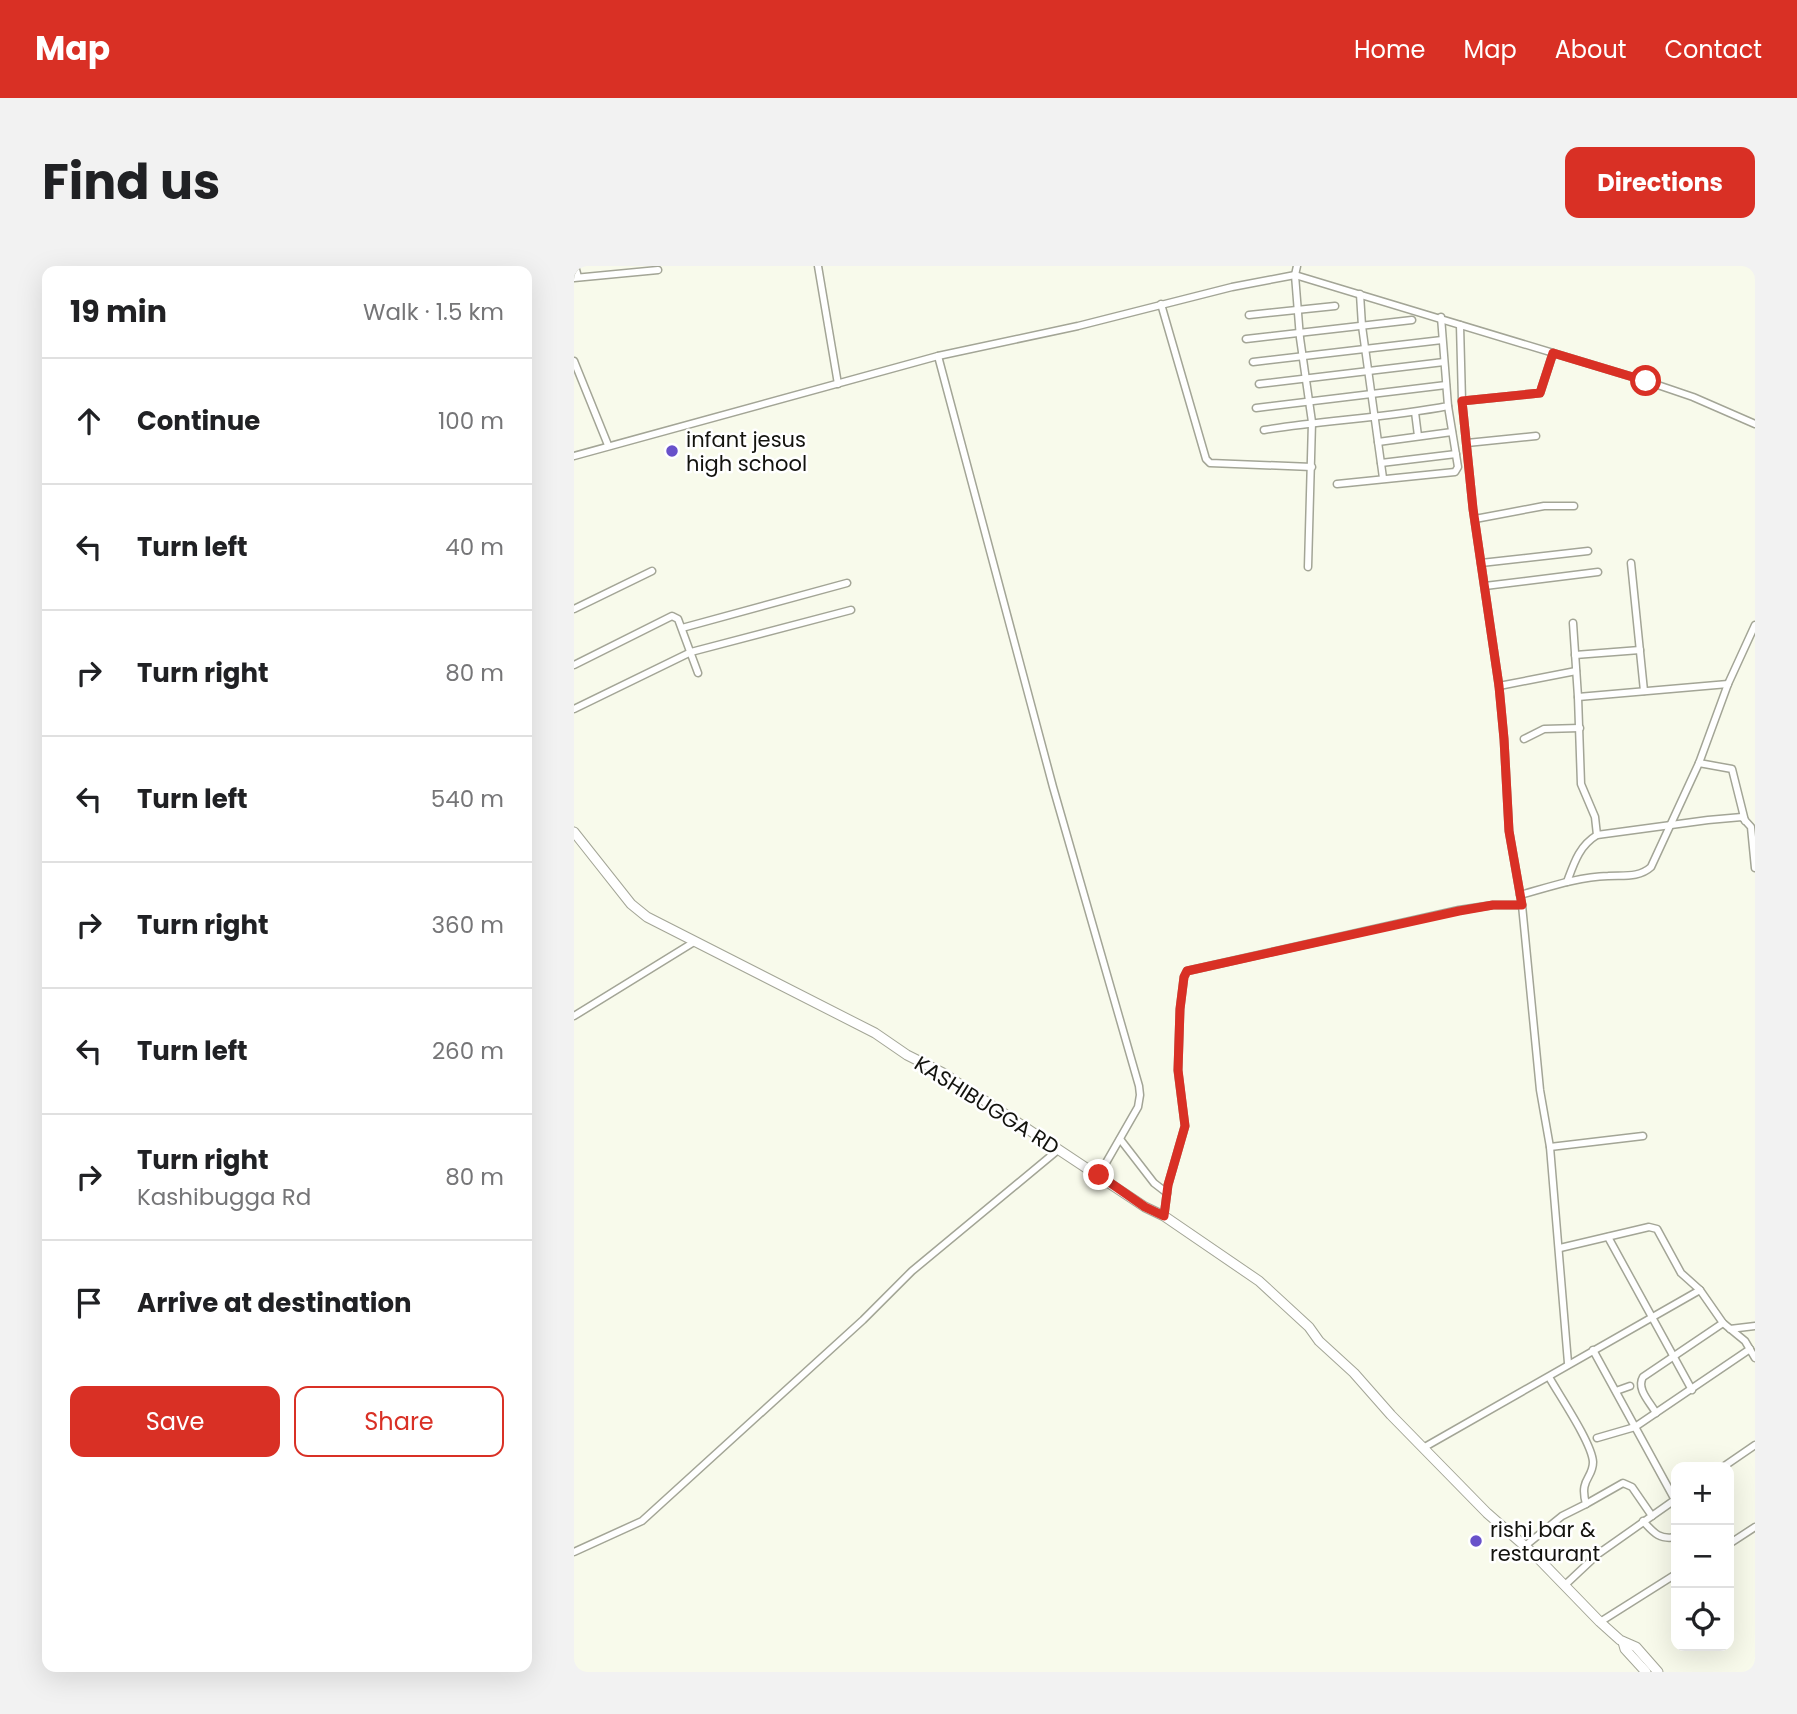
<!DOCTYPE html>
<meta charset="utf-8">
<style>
body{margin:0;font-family:Poppins,sans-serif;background:#f2f2f2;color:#202124}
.controls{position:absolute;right:21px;bottom:21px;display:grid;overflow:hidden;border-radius:14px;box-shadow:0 7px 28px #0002}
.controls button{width:63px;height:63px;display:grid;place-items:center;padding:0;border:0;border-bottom:2px solid #e0e0e0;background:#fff;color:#202124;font:35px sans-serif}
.stop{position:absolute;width:21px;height:21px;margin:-16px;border:5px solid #d93025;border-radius:50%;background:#fff}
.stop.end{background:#d93025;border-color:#fff;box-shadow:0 2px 7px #0008}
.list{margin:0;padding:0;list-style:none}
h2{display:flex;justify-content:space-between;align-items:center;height:91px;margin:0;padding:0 28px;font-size:30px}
h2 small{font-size:23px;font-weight:400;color:#757577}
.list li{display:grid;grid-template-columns:46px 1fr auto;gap:21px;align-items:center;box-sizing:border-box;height:126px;padding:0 28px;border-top:2px solid #e0e0e0}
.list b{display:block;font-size:26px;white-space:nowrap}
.list p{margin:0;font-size:23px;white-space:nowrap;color:#757577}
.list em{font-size:23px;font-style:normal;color:#757577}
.actions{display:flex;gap:14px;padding:21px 28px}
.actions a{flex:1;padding:16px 0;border:2px solid #d93025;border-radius:14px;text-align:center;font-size:24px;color:#d93025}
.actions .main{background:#d93025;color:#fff}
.icon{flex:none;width:38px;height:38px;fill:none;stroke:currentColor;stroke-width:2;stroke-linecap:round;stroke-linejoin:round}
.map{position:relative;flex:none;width:1181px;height:1406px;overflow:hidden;border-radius:14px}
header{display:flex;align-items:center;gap:42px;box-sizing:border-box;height:98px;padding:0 35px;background:#d93025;color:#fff}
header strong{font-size:33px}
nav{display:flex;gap:38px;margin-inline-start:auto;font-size:24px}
.intro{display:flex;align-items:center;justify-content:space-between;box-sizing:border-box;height:168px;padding:0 42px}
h1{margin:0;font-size:49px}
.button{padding:18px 32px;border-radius:14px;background:#d93025;color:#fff;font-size:24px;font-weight:700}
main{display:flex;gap:42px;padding:0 42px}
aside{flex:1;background:#fff;border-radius:14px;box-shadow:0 7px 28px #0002}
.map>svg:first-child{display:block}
</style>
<header>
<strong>Map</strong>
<nav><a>Home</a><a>Map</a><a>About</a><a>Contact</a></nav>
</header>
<div class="intro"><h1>Find us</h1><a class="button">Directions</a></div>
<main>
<aside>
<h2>19 min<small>Walk · 1.5 km</small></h2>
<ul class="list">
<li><svg class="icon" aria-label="ahead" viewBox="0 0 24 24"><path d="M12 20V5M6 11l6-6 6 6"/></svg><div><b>Continue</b></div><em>100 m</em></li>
<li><svg class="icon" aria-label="left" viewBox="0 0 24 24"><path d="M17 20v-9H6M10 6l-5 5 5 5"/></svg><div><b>Turn left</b></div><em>40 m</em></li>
<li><svg class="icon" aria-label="right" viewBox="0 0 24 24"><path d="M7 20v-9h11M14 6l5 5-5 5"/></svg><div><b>Turn right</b></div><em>80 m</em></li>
<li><svg class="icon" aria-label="left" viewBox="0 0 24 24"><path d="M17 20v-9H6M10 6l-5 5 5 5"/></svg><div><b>Turn left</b></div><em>540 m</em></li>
<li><svg class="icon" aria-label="right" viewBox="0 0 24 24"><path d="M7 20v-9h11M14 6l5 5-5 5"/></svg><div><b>Turn right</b></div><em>360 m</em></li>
<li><svg class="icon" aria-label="left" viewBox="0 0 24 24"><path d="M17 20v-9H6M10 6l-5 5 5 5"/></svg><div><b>Turn left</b></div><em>260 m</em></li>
<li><svg class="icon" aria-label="right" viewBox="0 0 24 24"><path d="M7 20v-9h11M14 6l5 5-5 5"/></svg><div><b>Turn right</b><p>Kashibugga Rd</p></div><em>80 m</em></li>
<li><svg class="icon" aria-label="arrive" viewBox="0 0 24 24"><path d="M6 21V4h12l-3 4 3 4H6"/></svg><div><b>Arrive at destination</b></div></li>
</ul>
<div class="actions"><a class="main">Save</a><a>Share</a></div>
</aside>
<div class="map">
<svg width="1181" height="1406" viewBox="0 0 1181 1406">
<rect width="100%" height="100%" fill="#f8faeb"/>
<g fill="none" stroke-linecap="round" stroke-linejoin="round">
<defs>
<g id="minor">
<polyline points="1,0 4,11"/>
<polyline points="244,0 264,118"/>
<polyline points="723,0 721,9 726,72 738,156 734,301"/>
<polyline points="0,12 84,4"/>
<polyline points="786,28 788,60 809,212"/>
<polyline points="587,38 632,193 636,197 738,201"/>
<polyline points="675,49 761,40"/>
<polyline points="886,59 888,135 899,243 925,420 930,473 935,565 948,639 966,824 976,881 994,1097"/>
<polyline points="672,73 838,54"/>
<polyline points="364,90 479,521 565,820 566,829 564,841 525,909"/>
<polyline points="0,95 34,179"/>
<polyline points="679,96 868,74"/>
<polyline points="685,118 870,96"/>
<polyline points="888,135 966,127 979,87"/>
<polyline points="682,142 872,119"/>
<polyline points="841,146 844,170"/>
<path d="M690,164c61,-10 123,-12 184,-24l-7,-89"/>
<polyline points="804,176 878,166"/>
<polyline points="893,177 962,170"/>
<polyline points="0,190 364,90 504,60 658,21 721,9 1072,115 1119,131 1181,158"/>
<polyline points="807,197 882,188"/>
<polyline points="763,218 881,206 884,201 874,140"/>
<polyline points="901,253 970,240 1000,240"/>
<polyline points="907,297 1014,285"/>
<polyline points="1057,297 1070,425"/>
<polyline points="911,320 1024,306"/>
<polyline points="0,343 78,305"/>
<polyline points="999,357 1004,431 1007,518 1021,551 1023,569"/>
<polyline points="108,362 273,317"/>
<polyline points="1001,389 1066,384"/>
<polyline points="0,399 98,350 104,353 124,407"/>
<polyline points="925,420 1002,405"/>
<polyline points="1004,431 1154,418"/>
<polyline points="0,443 117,386 277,344"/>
<polyline points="950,473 970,463 1006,462"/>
<polyline points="1125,497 1158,503 1171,555"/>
<path d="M993,616c7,-19 12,-36 30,-47l111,-15 34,-3 9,10 4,41"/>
<path d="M946,629c29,-8 58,-18 88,-19 15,-1 31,2 43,-9l48,-104 29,-79 27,-59"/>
<polyline points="0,750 120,676"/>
<polyline points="546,873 580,917 593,927"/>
<polyline points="976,881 1069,870"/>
<polyline points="590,950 594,919 611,860 604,805 606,743 610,711 613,705 885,644 919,639 948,639"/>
<polyline points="1034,971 1118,1124"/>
<polyline points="986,982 1075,961 1083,963 1107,1007 1126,1024 1149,1057 1171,1075 1181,1092"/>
<polyline points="1156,1063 1181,1060"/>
<polyline points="1019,1084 1101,1234"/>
<polyline points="1042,1125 1056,1120"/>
<path d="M1082,1147c-6,-11 -20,-24 -13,-36l80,-54"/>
<polyline points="1023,1172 1061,1161 1176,1083"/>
<polyline points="849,1182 1126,1024"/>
<polyline points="1149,1201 1181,1179"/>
<polyline points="1012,1238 1049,1217 1058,1221 1078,1250"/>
<path d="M1069,1255c11,12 16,19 33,16"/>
<polyline points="1155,1278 1181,1261"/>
<path d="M951,1280l37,-30 24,-12c-7,-26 7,-25 7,-42 -1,-19 -34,-67 -44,-85"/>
<polyline points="0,1286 68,1255 289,1054 338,1005 484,884"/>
<polyline points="991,1319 1024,1288 1102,1233"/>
<polyline points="1026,1356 1102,1308"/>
</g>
<g id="secondary">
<polyline points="0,566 57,638 73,651 301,767 333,789 369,807 571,941 590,950 685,1015 735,1061 745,1075 780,1107 817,1149 913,1247 961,1289 1026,1356 1046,1374 1062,1381 1084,1406"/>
<polyline points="1049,1376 1051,1383 1072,1406"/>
</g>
</defs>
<use href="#minor" stroke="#a3a596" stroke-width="9"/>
<use href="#secondary" stroke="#a3a596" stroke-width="11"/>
<use href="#minor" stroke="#fff" stroke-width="6"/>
<use href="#secondary" stroke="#fff" stroke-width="9"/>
</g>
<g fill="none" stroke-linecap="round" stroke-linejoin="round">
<polyline stroke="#d93025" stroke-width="9" points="525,909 571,941 590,950 594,919 611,860 604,804 606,743 610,711 613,705 885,645 919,639 948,639 935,565 930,473 925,420 899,243 888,135 966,127 979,87 1072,115"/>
</g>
<g fill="#6851ca" stroke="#fff" stroke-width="2.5">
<circle cx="98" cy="185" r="7"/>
<circle cx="902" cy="1275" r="7"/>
</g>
<g text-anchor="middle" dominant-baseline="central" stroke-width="5" stroke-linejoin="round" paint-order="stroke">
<g font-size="21" fill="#13130e" stroke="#fff" text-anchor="start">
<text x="112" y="173">infant jesus<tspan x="112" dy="24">high school</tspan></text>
<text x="916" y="1263">rishi bar &amp;<tspan x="916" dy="24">restaurant</tspan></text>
</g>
<g font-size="21" fill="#13130e" stroke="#fff">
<text transform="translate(413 839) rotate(32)">KASHIBUGGA RD</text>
</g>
</g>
</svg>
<div class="controls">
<button>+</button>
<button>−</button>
<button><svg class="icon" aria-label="locate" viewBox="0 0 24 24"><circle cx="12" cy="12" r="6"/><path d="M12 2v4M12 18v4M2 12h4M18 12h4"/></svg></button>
</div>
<div class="stop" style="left:1072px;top:115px"></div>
<div class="stop end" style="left:525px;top:909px"></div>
</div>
</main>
